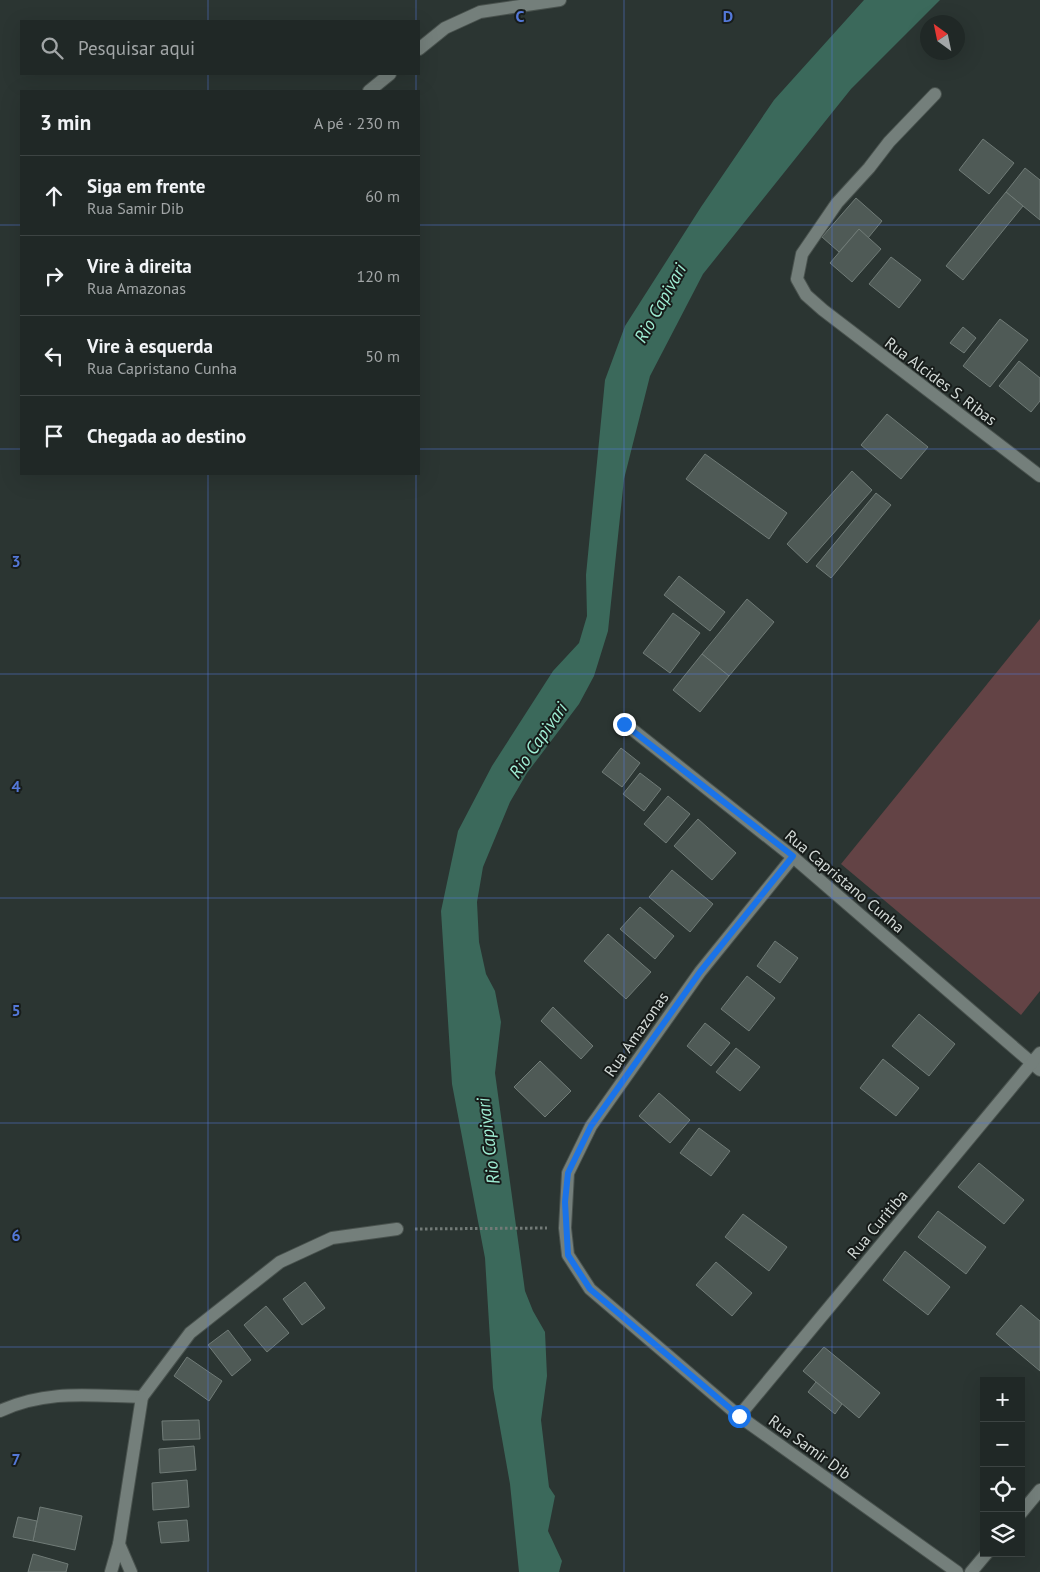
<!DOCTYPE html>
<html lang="pt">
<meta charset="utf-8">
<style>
body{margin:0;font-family:"PT Sans",sans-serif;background:#28302e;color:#f1f3f6}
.controls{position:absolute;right:15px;bottom:15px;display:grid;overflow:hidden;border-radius:0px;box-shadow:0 5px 20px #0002}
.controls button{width:45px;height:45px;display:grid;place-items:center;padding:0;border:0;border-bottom:1px solid #3d4443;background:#202826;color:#f1f3f6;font:25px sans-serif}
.compass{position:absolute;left:920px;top:15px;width:45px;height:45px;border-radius:50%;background:#202826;box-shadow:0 5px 20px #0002;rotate:327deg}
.stop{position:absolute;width:15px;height:15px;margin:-11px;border:4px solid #1a73e8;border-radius:50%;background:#fff}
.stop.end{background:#1a73e8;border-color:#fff;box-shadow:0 1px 5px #0008}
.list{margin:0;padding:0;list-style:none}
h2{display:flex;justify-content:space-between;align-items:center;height:65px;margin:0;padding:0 20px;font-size:21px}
h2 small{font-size:16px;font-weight:400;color:#a2a6a7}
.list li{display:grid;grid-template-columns:32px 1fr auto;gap:15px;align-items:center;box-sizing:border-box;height:80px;padding:0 20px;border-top:1px solid #3d4443}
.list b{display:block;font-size:19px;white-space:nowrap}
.list p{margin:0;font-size:16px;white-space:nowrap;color:#a2a6a7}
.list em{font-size:16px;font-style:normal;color:#a2a6a7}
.icon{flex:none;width:28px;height:28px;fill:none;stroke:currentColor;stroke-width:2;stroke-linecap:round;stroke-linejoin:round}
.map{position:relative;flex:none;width:1040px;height:1572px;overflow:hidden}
.search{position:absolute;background:#202826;box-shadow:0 5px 20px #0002;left:20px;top:20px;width:400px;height:55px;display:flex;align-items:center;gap:12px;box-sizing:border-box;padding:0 18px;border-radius:0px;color:#a2a6a7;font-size:19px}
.panel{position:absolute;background:#202826;box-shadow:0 5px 20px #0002;left:20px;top:90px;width:400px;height:385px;border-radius:0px}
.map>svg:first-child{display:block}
</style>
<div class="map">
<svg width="1040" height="1572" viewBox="0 0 1040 1572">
<rect width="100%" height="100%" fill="#2b3532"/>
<polygon fill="#634345" points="1040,619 1040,991 1021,1015 841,864"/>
<polygon fill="#3b695b" points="864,0 940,0 851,89 703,274 650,376 624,479 608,631 594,676 579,704 527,773 510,802 483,867 477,902 479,942 486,974 495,991 501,1022 495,1073 525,1291 533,1311 545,1332 547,1376 541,1420 549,1487 555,1496 548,1531 562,1561 559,1572 519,1572 510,1484 493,1388 485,1258 452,1084 441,911 458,831 492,766 553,671 579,643 587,616 586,575 605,380 625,326 701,207 774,100"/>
<g fill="#4f5a56" stroke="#707b77">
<polygon points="983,139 1014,163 989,194 959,170"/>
<polygon points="1025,168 1040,180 1040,220 1006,192"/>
<polygon points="1006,192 1023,206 963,280 946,266"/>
<polygon points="856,198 882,221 868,238 859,229 839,252 822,237"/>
<polygon points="859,229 881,249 852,282 830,263"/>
<polygon points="891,257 921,280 899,308 869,284"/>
<polygon points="1000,319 1028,340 990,387 963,366"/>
<polygon points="963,327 976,338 964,353 950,343"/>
<polygon points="1019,361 1040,378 1040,401 1031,412 999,386"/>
<polygon points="887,414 928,447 901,479 861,445"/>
<polygon points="705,454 787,513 769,539 686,479"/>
<polygon points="852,471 872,490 807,563 787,544"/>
<polygon points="876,493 891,505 831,578 816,566"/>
<polygon points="679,576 725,612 710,631 664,595"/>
<polygon points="747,599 774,622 729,676 702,654"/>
<polygon points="673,613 700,633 670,673 643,653"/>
<polygon points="702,654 729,676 700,712 673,690"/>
<polygon points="621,748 640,763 622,787 602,772"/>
<polygon points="640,773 661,789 644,811 623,794"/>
<polygon points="668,796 690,814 666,843 644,824"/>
<polygon points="698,819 736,853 712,880 674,846"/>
<polygon points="672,870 713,904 690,932 649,897"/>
<polygon points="640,907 674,936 655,959 620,929"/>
<polygon points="608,934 651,972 626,999 584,961"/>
<polygon points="775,941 798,958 780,983 757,966"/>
<polygon points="747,976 775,998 749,1031 721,1009"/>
<polygon points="553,1007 593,1046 581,1059 541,1021"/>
<polygon points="919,1014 955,1044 929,1076 892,1046"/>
<polygon points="705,1023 730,1043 711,1066 687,1046"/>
<polygon points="736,1048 760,1067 740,1091 716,1072"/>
<polygon points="883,1059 919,1088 896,1116 860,1088"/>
<polygon points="540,1061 571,1091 545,1117 514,1087"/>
<polygon points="659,1093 690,1120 670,1143 639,1116"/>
<polygon points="699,1128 730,1151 711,1176 680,1153"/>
<polygon points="979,1163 1024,1200 1004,1224 958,1187"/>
<polygon points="938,1211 986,1247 966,1274 918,1237"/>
<polygon points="743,1214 787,1247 769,1271 725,1237"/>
<polygon points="905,1251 950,1287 928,1315 883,1280"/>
<polygon points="716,1262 752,1293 732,1316 696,1285"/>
<polygon points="305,1282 325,1308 302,1325 283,1299"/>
<polygon points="1021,1305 1040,1321 1040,1371 996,1334"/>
<polygon points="266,1306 289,1333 267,1352 244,1325"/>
<polygon points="228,1330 251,1360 232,1376 208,1345"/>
<polygon points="824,1347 880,1393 859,1418 803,1371"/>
<polygon points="187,1357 222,1381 209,1401 174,1376"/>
<polygon points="816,1382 842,1404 835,1414 808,1392"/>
<polygon points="199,1420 200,1439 163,1440 162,1421"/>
<polygon points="194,1446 196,1470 160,1473 159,1449"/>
<polygon points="187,1480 189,1507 153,1510 152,1483"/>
<polygon points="40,1507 82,1516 75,1550 33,1541"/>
<polygon points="18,1517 37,1521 33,1541 13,1537"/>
<polygon points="187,1520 189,1541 161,1543 158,1522"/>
<polygon points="33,1554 68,1564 66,1572 28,1572"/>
</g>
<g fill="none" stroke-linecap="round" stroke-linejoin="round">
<defs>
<g id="street">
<polyline points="419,49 445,28 480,12 560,0"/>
<polyline points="369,91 390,74"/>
<polyline points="935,94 889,142 869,168 837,203 802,254 797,279 806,295 823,310 1040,476"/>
<polyline points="624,723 793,857 1040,1070"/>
<polyline points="793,857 700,972 591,1126 568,1173 565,1228 568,1255 590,1289 739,1416 957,1572"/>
<path d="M0,1411c48,-22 91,-15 142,-14l48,-64 90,-71 52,-24 65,-9"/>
<polyline points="739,1416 1040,1053"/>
<polyline points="1021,1513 1040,1490"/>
<polyline points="111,1572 119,1544"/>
<polyline points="131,1572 119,1544 142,1397"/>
<polyline points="971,1572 987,1553"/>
</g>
</defs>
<use href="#street" stroke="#49524e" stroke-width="14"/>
<polyline stroke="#727a77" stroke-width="3" stroke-dasharray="2.5 2.5" stroke-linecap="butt" points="415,1229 547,1228"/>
<use href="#street" stroke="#747f7b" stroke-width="12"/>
</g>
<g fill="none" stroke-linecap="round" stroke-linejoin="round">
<polyline stroke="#1a73e8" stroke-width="6" points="624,724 793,856 700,972 591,1126 568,1173 565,1202 568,1255 590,1289 739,1416"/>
</g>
<path fill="none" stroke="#5478d8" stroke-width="1" stroke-opacity="0.55" d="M208,0v21M416,0v21M624,0v1572M832,0v1572M208,74v17M416,74v17M0,225h21M419,225h621M0,449h21M419,449h621M208,474v1098M416,474v1098M0,674h1040M0,898h1040M0,1123h1040M0,1347h1040"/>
<g text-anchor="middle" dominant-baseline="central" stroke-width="4" stroke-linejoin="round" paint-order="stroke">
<g font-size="16" fill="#d3dad7" stroke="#171c1a">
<text transform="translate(941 381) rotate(37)">Rua Alcides S. Ribas</text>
<text transform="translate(845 881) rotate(40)">Rua Capristano Cunha</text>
<text transform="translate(636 1034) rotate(-55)">Rua Amazonas</text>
<text transform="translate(877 1224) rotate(-50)">Rua Curitiba</text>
<text transform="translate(810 1447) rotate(36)">Rua Samir Dib</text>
</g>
<g font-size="18" font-style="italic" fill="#9feed4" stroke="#171c1a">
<text transform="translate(660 303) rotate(-61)">Rio Capivari</text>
<text transform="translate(538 740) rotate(-55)">Rio Capivari</text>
<text transform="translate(488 1141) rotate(-97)">Rio Capivari</text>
</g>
</g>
<g font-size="16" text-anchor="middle" font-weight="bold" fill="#5478d8" stroke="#171c1a" stroke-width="4" stroke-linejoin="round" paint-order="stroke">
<text x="520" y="22">C</text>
<text x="728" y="22">D</text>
<text x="16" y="567">3</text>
<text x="16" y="792">4</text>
<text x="16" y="1016">5</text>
<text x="16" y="1241">6</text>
<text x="16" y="1465">7</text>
</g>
</svg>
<div class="controls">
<button>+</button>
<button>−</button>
<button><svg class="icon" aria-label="locate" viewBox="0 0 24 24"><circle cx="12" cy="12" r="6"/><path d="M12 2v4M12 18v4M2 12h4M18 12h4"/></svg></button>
<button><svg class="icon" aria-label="layers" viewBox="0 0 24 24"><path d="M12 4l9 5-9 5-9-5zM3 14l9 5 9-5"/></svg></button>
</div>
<svg class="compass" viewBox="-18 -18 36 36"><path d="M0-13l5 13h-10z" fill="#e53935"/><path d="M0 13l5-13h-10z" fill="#a2a6a7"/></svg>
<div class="stop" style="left:739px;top:1416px"></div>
<div class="stop end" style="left:624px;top:724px"></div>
<div class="search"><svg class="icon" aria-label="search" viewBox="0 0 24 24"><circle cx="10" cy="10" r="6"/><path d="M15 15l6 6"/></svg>Pesquisar aqui</div>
<section class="panel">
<h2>3 min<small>A pé · 230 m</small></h2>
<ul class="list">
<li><svg class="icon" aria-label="ahead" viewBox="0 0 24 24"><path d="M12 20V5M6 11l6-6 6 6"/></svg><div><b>Siga em frente</b><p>Rua Samir Dib</p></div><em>60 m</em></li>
<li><svg class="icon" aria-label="right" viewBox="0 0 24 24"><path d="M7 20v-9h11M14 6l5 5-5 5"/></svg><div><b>Vire à direita</b><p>Rua Amazonas</p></div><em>120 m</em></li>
<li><svg class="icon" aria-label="left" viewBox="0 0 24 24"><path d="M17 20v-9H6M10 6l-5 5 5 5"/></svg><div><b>Vire à esquerda</b><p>Rua Capristano Cunha</p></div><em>50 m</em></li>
<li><svg class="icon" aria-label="arrive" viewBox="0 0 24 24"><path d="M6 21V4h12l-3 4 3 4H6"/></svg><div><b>Chegada ao destino</b></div></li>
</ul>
</section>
</div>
